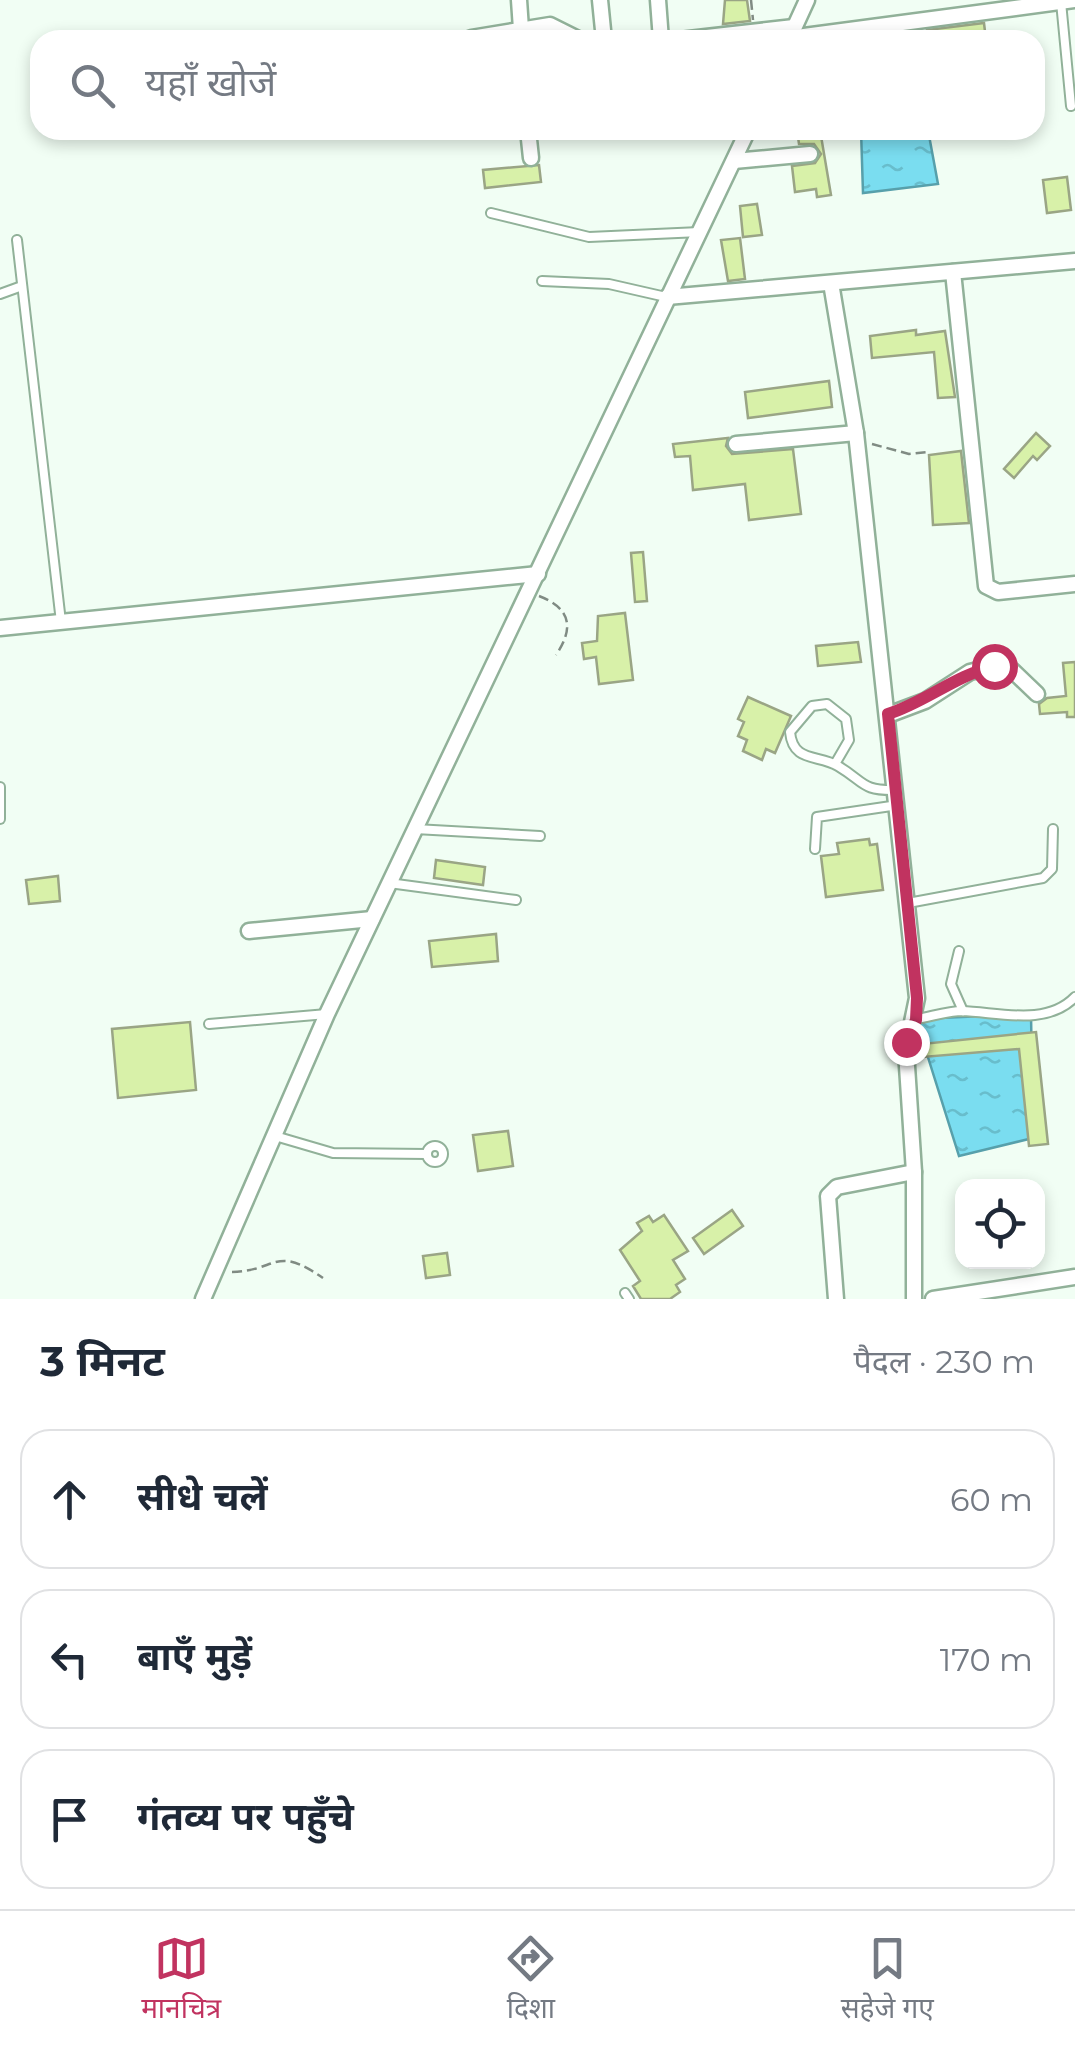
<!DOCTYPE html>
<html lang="hi">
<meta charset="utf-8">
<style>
body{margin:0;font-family:Montserrat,"Noto Sans Devanagari",sans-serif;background:#f2f2f3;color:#1f2937}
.controls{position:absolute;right:30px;bottom:30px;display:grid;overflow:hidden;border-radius:20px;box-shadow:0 5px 15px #0003}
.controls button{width:90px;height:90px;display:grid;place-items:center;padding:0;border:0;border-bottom:2px solid #e0e1e3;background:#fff;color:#1f2937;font:50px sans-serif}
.stop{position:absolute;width:30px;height:30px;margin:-22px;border:8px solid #c13360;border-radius:50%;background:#fff}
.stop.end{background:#c13360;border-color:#fff;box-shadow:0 2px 10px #0008}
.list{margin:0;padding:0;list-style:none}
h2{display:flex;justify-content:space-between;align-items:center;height:130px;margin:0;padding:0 40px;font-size:42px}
h2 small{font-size:32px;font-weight:400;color:#747a83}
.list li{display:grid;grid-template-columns:65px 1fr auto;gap:30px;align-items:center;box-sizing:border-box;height:140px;margin:0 20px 20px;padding:0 20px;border:2px solid #e0e1e3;border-radius:30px}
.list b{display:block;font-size:38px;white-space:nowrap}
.list em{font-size:32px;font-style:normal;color:#747a83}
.icon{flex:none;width:55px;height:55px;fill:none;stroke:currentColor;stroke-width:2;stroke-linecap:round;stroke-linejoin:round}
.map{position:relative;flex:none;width:1075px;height:1299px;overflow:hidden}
.search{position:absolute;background:#fff;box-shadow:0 5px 15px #0003;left:30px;right:30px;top:30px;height:110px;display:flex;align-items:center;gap:25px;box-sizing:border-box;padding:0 35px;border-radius:30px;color:#747a83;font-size:38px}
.sheet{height:610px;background:#fff}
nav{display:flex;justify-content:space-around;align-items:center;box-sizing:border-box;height:140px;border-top:2px solid #e0e1e3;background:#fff;font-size:28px;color:#747a83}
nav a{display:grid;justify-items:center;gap:5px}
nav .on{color:#c13360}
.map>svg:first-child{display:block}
</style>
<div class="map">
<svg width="1075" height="1299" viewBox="0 0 1075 1299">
<defs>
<pattern id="water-ripples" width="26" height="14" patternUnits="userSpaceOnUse" patternTransform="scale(2.5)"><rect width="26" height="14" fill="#7addf0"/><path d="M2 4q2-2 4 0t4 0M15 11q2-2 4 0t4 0" fill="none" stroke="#68bdcc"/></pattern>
</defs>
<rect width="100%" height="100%" fill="#f1fef4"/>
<g fill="url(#water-ripples)" stroke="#57a0ab" stroke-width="2.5">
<polygon points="861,130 928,130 938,184 863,193"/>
<polygon points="1031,1014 1033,1138 959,1156 916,1019"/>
</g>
<g fill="#d8f1a9" stroke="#9aa585" stroke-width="2.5">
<polygon points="725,0 747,0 750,21 723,24"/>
<polygon points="984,23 986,40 928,40 927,30"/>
<polygon points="797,130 820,130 831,195 817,197 816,189 795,192 792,166 815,163 821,154 814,144 799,144"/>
<polygon points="539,165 541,182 485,188 483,170"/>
<polygon points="1067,177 1071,210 1047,213 1043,180"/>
<polygon points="757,204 762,235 743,237 740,206"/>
<polygon points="740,238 745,279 728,281 721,240"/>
<polygon points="916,330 916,335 945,331 955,397 938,398 934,352 872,358 870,336"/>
<polygon points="829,381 832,407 748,418 745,392"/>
<polygon points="1036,433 1050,446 1037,460 1033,456 1014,478 1004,469"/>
<polygon points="728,438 726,446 732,454 793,449 801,514 749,520 745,484 693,490 690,456 675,457 673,444"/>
<polygon points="961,451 969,523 933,525 929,455"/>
<polygon points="643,552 647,601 635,602 631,553"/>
<polygon points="625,613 633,680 599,684 596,657 584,659 582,643 597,641 598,616"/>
<polygon points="858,642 861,662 818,666 816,646"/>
<polygon points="1075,662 1075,717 1067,717 1067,712 1040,714 1039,704 1047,698 1066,696 1063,663"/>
<polygon points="748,697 791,716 775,753 766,749 762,760 743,751 747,740 738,736 744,722 738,719"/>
<polygon points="869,839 870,845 877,844 883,890 826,897 821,856 839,854 837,843"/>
<polygon points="436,860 485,867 483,885 434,878"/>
<polygon points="58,876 60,901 29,904 26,880"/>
<polygon points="496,934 498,961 432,967 429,941"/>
<polygon points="190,1022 196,1090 118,1098 112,1029"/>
<polygon points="1036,1032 1048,1144 1029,1146 1019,1049 923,1057 922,1044"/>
<polygon points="508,1131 513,1166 478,1171 473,1135"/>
<polygon points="732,1210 743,1226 704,1254 693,1238"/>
<polygon points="664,1215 688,1251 673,1260 685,1279 676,1285 680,1292 670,1299 641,1299 633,1286 640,1281 620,1250 642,1231 637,1223 649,1216 653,1222"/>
<polygon points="447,1253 450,1275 426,1278 423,1256"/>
</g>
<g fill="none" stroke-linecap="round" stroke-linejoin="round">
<defs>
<g id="lane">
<polyline points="1061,2 1071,106"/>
<polyline points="491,213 589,237 700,232"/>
<polyline points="17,240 61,622"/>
<polyline points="542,281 609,284 666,297"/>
<polyline points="0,294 22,286"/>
<path d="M835,764l14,-24 -3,-21 -19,-15 -15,2 -22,26c3,31 28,22 48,34 27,16 23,25 58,24"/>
<polyline points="0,787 0,819"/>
<polyline points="415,829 540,836"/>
<polyline points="815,849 817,817 898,805"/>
<polyline points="389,883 516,900"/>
<polyline points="908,903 1043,878 1052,869 1053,829"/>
<polyline points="959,951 951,984 963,1011"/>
<path d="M916,1019c14,-2 31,-8 46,-8 36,1 84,16 113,-14"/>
<polyline points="209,1024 327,1014"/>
<polyline points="275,1136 333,1153 427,1154"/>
<circle cx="435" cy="1154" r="8"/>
<polyline points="625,1293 629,1299"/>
</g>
<g id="street">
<polyline points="519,0 521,29"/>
<polyline points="600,0 604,40"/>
<polyline points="658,0 661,40"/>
<polyline points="791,35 807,0"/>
<polyline points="471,38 550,25 580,40"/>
<polyline points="789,38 1075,0"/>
<polyline points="680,40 794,27"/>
<polyline points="528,130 531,158"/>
<polyline points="734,161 810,154"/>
<polyline points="953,272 986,586 998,592 1075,584"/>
<polyline points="831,283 856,433 917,998 906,1051 914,1172 914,1299"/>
<polyline points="667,297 1075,261"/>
<polyline points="736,444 856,433"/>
<polyline points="0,628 538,574"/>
<polyline points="888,715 925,701 970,672 994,666 1013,671 1037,694"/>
<polyline points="249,931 372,919"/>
<polyline points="203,1299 327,1014 748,130"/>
<polyline points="836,1299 828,1196 837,1187 914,1172"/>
<polyline points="933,1299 1075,1277"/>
</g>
</defs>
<use href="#lane" stroke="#91b199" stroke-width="12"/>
<use href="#street" stroke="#91b199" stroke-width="19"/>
<g stroke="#808b83" stroke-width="2.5" stroke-dasharray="10 5" stroke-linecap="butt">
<polyline points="751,0 753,20"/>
<polyline points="872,444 909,454 928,452"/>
<path d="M539,596c31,12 36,31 17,59"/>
<path d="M232,1272c46,-1 42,-28 91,6"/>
</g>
<use href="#lane" stroke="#fff" stroke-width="8"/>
<use href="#street" stroke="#fff" stroke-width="14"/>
</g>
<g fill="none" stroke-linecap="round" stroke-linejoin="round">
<path stroke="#c13360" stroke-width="12" d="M906,1042l10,-22 1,-22 -29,-284c37,-12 67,-38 106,-48"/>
</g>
</svg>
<div class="controls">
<button><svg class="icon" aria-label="locate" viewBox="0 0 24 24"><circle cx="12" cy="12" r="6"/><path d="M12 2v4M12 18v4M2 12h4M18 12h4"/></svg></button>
</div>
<div class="stop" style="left:994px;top:666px"></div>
<div class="stop end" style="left:906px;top:1042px"></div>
<div class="search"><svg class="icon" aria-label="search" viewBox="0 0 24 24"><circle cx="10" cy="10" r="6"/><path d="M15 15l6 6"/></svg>यहाँ खोजें</div>
</div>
<section class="sheet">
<h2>3 मिनट<small>पैदल · 230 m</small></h2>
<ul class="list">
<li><svg class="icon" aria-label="ahead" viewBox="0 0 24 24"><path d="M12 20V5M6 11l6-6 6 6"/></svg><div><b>सीधे चलें</b></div><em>60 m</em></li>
<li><svg class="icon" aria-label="left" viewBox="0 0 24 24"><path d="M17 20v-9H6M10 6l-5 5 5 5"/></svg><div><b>बाएँ मुड़ें</b></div><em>170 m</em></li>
<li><svg class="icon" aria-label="arrive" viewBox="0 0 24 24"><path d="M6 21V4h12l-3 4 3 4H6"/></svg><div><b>गंतव्य पर पहुँचे</b></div></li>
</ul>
</section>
<nav>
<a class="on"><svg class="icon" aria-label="map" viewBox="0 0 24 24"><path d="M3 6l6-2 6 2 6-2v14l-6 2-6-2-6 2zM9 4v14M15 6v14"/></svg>मानचित्र</a>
<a><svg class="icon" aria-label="directions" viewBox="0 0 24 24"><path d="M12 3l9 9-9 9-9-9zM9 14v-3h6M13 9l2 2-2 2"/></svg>दिशा</a>
<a><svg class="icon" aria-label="saved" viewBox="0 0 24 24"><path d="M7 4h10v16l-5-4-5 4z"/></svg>सहेजे गए</a>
</nav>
